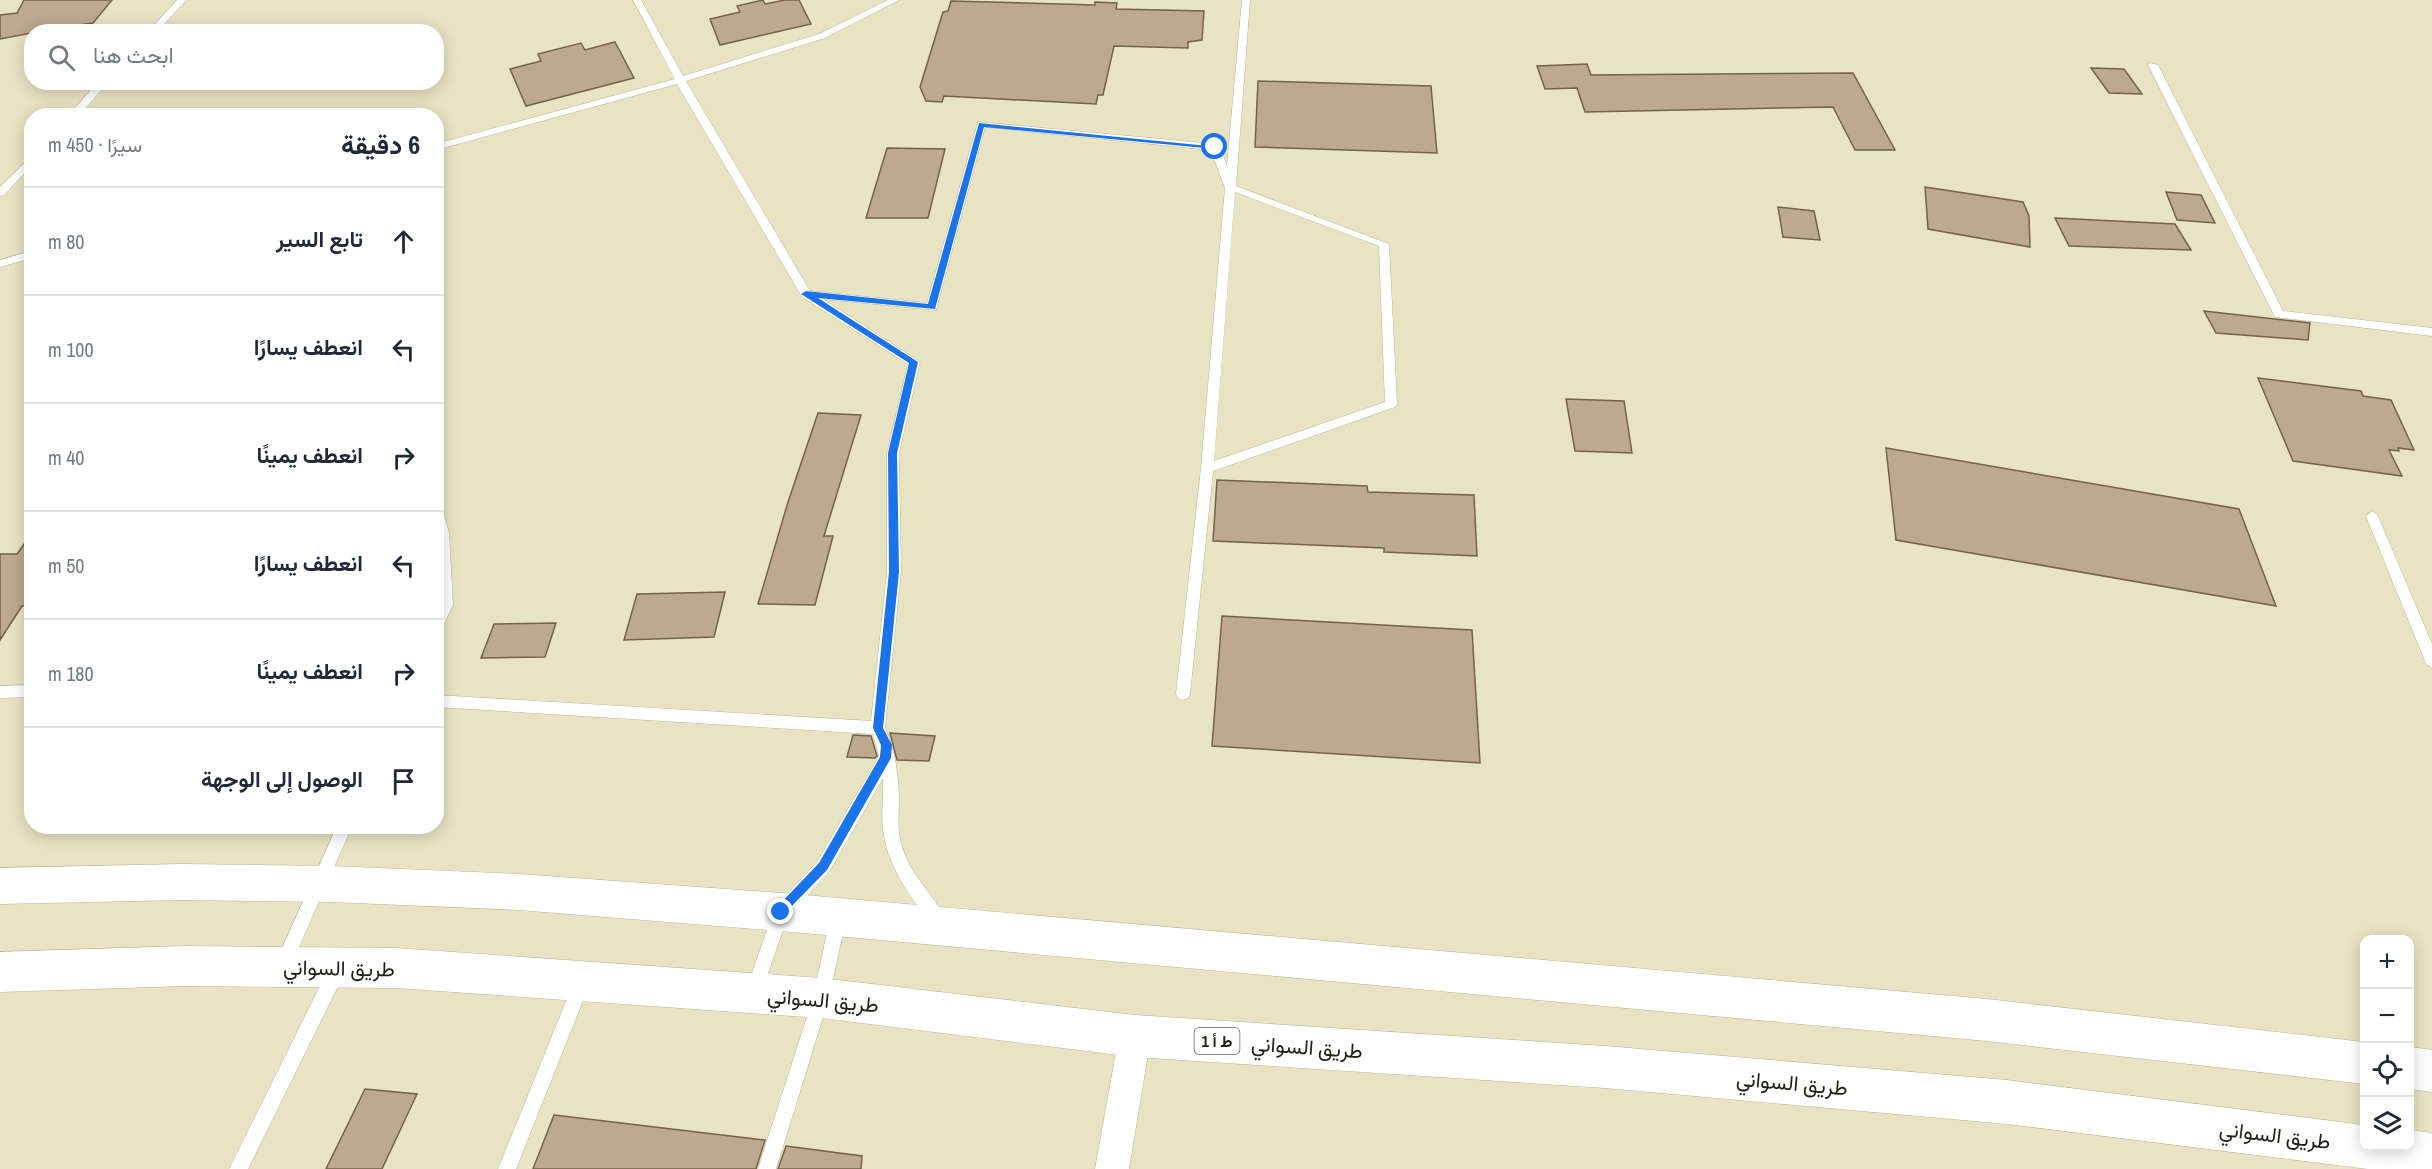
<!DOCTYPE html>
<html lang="ar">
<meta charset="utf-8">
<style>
body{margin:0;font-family:"Archivo Narrow",Vazirmatn,sans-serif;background:#f2f2f3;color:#1f2937;direction:rtl}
.controls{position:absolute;right:18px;bottom:18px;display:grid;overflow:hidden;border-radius:12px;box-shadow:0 3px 15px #0003}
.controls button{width:54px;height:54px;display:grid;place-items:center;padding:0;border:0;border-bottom:2px solid #e0e1e3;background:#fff;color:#1f2937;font:30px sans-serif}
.stop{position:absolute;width:18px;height:18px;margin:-14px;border:4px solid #1a73e8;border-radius:50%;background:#fff}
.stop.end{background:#1a73e8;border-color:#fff;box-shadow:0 2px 6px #0008}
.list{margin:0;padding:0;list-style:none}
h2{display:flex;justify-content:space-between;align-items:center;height:78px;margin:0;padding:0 24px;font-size:26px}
h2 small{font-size:20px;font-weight:400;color:#747a83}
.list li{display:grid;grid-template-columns:39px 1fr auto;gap:18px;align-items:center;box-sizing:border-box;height:108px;padding:0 24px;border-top:2px solid #e0e1e3}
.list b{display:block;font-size:22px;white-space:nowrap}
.list em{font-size:20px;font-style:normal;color:#747a83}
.icon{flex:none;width:33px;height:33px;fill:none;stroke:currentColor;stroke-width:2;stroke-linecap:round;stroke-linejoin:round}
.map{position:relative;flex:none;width:2432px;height:1169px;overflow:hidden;direction:ltr}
.search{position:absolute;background:#fff;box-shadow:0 3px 15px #0003;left:24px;top:24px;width:420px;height:66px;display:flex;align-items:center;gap:15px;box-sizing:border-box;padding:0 21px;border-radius:24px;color:#747a83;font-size:22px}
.panel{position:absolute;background:#fff;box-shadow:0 3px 15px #0003;left:24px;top:108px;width:420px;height:726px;border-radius:24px;direction:rtl}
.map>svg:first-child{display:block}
</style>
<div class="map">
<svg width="2432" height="1169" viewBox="0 0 2432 1169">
<rect width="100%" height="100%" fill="#e8e3c3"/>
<g fill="#bca98f" stroke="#74634a" stroke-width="1.5">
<polygon points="24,0 112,0 93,23 32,32 32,33 0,39 0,15 17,13"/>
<polygon points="763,0 765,4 785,0 799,0 811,24 720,45 710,19 740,12 737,6"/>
<polygon points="951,1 1095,5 1095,2 1117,3 1116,9 1204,11 1202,40 1188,42 1188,48 1114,46 1103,95 1098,95 1096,104 944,96 942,102 926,101 920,87 943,12 948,11"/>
<polygon points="615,42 634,78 526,106 510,69 541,61 538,54 581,43 585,50"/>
<polygon points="1587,64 1591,75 1853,73 1895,150 1855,150 1833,107 1585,112 1577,88 1545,89 1537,66"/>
<polygon points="2091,68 2124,69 2142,94 2109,93"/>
<polygon points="1258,81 1431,86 1437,153 1255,147"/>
<polygon points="887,148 945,149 928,218 866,218"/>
<polygon points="1925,187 2023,202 2029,216 2030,247 1928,229"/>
<polygon points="2166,192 2201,195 2215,223 2177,220"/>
<polygon points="1778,207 1814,211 1820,240 1783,237"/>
<polygon points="2055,218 2175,224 2191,250 2069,246"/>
<polygon points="2204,311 2310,323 2308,340 2216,333"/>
<polygon points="2258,378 2361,391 2363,396 2391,400 2414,450 2398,448 2399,451 2389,450 2402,476 2293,461"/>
<polygon points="1566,399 1624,401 1632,453 1575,451"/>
<polygon points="818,413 861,415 824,536 833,536 815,605 758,604 788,502"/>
<polygon points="1886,448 2239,509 2276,606 1896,540"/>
<polygon points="1217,480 1367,486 1368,492 1474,495 1477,556 1384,552 1384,548 1213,541"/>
<polygon points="32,533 32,606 22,606 0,640 0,554 17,554"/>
<polygon points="725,592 714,637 624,640 637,594"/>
<polygon points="1222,616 1472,630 1480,763 1212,746"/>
<polygon points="556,623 545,657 481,658 494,624"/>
<polygon points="890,733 935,736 929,761 897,760"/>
<polygon points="853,735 871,736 877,756 875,758 847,757"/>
<polygon points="365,1089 417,1094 382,1169 326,1169"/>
<polygon points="554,1115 765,1140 756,1169 533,1169"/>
<polygon points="786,1146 862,1156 861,1169 778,1169"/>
</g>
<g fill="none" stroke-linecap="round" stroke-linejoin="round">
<defs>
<g id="lane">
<polygon points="177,0 186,0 157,32 148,32"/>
<path d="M633,0h8l42,76 136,-42 69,-34h11l-74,38 -139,43 124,210 117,12 51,-181 237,22 5,3 7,19 15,-166h8l-14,186 153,58 8,160 -2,3 -182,64 -23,223 -2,4 -5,2 -5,-2 -2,-4 25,-226 24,-280 -14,-38 -226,-23 -49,183 -113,-11 97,63 -21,91 2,119 -16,156c10,22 13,45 14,68 0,16 -2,31 2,47 8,32 32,49 44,76l-2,5 -6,3 -6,-3c-21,-28 -44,-58 -48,-95 -2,-17 1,-34 0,-51l-54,94 -41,44 -26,74 -2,6 -6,2 -6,-2 -2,-6 29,-83 42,-45 62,-106 -6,-22 -437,-27v-12l435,26 16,-149v-119l21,-89 -106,-67 -125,-213 -241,66v-6l239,-65zM1235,192l144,54 6,156 -171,59z"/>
<polygon points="2150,63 2158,65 2283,311 2432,328 2432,336 2275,317 2148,65"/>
<polygon points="98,82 108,82 79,116 68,116"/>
<polygon points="32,156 32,165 4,195 0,196 0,187"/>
<polygon points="32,251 32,258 0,267 0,260"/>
<polygon points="436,502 442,507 449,533 453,605 441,630 436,631 436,611 439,605"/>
<polygon points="2372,511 2378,516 2432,644 2432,667 2427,665 2425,661 2366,516"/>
<polygon points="32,685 32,697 0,698 0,686"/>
<polygon points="337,826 352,826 289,970 283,972 277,970 275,964"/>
<polygon points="838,911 844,914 846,919 829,998 776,1169 758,1169 813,998 830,919 832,914"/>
<polygon points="336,964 342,966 344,972 342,978 248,1169 229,1169 330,966"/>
<polygon points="582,975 588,977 590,983 516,1169 498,1169 576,977"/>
</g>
<polygon id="street" points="1135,1020 1146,1025 1151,1036 1129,1169 1095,1169 1119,1036 1124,1025"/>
<g id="highway">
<polygon points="181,864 330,866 519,874 781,893 1987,999 2364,1042 2364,1084 1987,1041 781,931 519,910 330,902 181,900 0,904 0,868"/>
<polygon points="185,946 396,948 821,978 1135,1015 1605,1046 2007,1080 2364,1125 2364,1146 2410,1146 2410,1130 2432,1133 2432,1169 2368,1169 2007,1124 1605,1088 1135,1057 821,1018 396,988 185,986 0,992 0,952"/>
<polygon points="2410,1047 2432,1050 2432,1092 2410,1089"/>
</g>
</defs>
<use href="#lane" stroke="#bab596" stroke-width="1"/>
<use href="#street" stroke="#bab596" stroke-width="1"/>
<use href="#highway" stroke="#bab596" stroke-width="1"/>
<use href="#lane" fill="#fff" fill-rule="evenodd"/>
<use href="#street" fill="#fff" fill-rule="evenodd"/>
<use href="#highway" fill="#fff" fill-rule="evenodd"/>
</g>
<polygon fill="#1a73e8" points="979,123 1218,147 1215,149 984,127 935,309 818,298 918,362 897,453 899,572 883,728 892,745 891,758 827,870 781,917 775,912 776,908 819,863 880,757 881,745 873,728 889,572 888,453 909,363 801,294 806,291 928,304"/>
<g text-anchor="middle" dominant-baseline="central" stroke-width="4.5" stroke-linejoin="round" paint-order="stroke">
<rect fill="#fff" stroke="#65645b" stroke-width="1.5" x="1194.5" y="1028" width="45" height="26" rx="4.5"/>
<g font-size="16" font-weight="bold" fill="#232115">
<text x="1217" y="1041">ط أ 1</text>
</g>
<g font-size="21" fill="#232115" stroke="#fff">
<text transform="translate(339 968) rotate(1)">طريق السواني</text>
<text transform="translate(823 1000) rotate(5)">طريق السواني</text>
<text transform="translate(1307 1047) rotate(4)">طريق السواني</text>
<text transform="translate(1792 1083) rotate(5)">طريق السواني</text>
<text transform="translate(2275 1135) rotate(7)">طريق السواني</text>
</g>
</g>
</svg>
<div class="controls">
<button>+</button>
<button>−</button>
<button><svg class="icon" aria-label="locate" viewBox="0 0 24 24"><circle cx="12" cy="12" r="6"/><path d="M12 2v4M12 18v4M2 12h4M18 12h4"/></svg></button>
<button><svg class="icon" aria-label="layers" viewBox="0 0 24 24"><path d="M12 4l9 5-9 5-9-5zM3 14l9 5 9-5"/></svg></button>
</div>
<div class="stop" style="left:1215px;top:147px"></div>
<div class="stop end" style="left:781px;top:912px"></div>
<div class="search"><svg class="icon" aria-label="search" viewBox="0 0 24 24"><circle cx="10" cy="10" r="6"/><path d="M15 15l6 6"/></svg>ابحث هنا</div>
<section class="panel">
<h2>6 دقيقة<small>سيرًا · 450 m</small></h2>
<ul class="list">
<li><svg class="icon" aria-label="ahead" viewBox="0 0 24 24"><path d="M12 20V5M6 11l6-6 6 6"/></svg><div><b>تابع السير</b></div><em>80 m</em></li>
<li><svg class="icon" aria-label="left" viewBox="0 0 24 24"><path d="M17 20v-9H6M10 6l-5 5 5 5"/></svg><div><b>انعطف يسارًا</b></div><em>100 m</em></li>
<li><svg class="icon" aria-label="right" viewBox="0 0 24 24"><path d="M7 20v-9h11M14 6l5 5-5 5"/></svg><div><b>انعطف يمينًا</b></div><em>40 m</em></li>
<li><svg class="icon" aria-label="left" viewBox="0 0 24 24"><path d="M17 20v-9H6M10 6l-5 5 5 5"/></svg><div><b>انعطف يسارًا</b></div><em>50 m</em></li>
<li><svg class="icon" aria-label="right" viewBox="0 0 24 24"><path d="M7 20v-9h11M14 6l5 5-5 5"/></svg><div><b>انعطف يمينًا</b></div><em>180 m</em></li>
<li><svg class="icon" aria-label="arrive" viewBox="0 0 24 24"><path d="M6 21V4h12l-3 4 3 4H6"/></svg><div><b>الوصول إلى الوجهة</b></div></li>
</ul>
</section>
</div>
